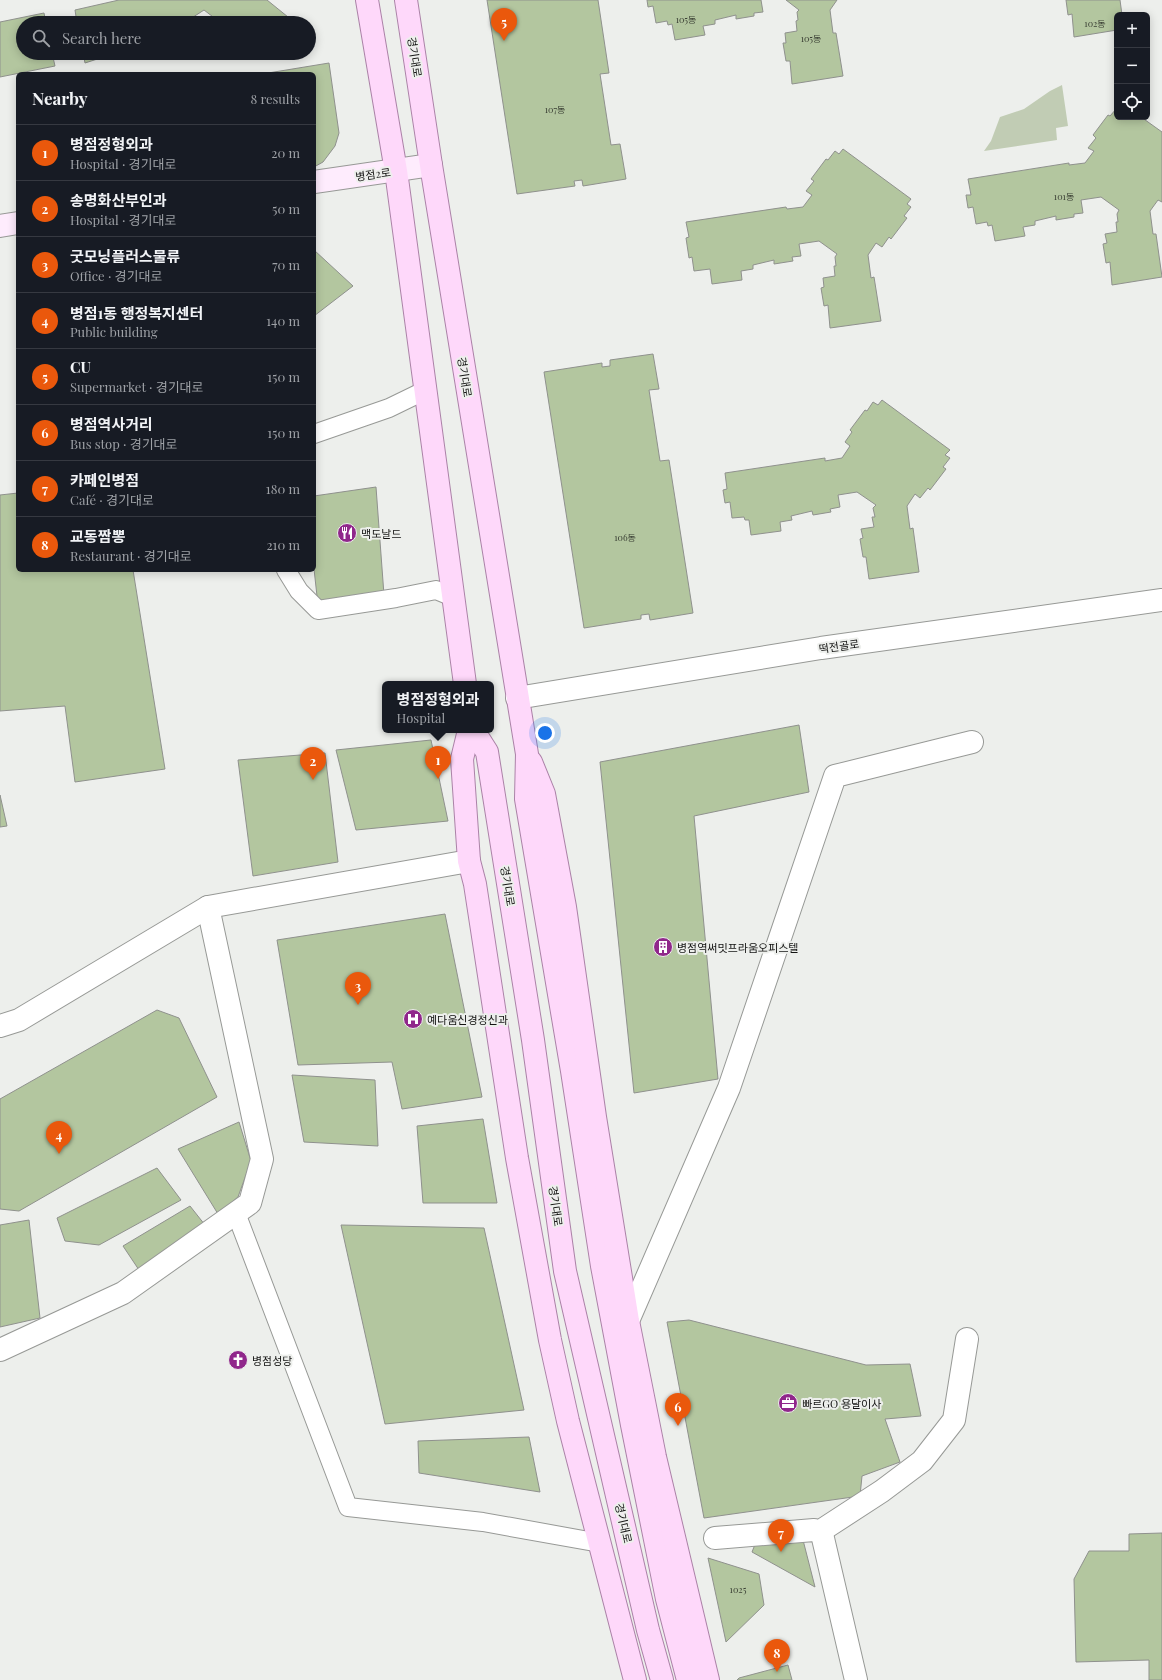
<!DOCTYPE html>
<meta charset="utf-8">
<style>
body{margin:0;font-family:"Playfair Display","Noto Sans KR",serif;background:#242831;color:#f1f3f6}
.controls{position:absolute;right:12px;top:12px;display:grid;overflow:hidden;border-radius:6px;box-shadow:0 2px 10px #0003}
.controls button{width:36px;height:36px;display:grid;place-items:center;padding:0;border:0;border-bottom:1px solid #363941;background:#171b24;color:#f1f3f6;font:20px sans-serif}
.you{position:absolute;left:545px;top:733px;width:14px;height:14px;margin:-10px;border:3px solid #fff;border-radius:50%;background:#1a73e8;box-shadow:0 0 0 6px #1a73e833}
.badge{display:grid;place-items:center;width:26px;height:26px;border-radius:50%;background:#ea580c;color:#fff;font-size:13px;font-weight:700}
.pin{position:absolute;translate:-50% -33px;filter:drop-shadow(0 1px 2px #0008)}
.pin::after{content:'';position:absolute;top:21px;width:14px;height:12px;background:inherit;clip-path:polygon(0 0,100% 0,50% 100%)}
.popup{position:absolute;left:382px;top:681px;width:112px;height:52px;box-sizing:border-box;display:grid;place-content:center;border-radius:6px;background:#171b24;filter:drop-shadow(0 1px 3px #0005);font-size:13px;white-space:nowrap;color:#9ea1a6}
.popup b{font-size:15px;color:#f1f3f6}
.popup::after{content:'';position:absolute;left:50%;top:100%;margin-left:-8px;border:8px solid transparent;border-top-color:#171b24}
.list{margin:0;padding:0;list-style:none}
h2{display:flex;justify-content:space-between;align-items:center;height:52px;margin:0;padding:0 16px;font-size:17px}
h2 small{font-size:13px;font-weight:400;color:#9ea1a6}
.list li{display:grid;grid-template-columns:26px 1fr auto;gap:12px;align-items:center;box-sizing:border-box;height:56px;padding:0 16px;border-top:1px solid #363941}
.list b{display:block;font-size:15px;white-space:nowrap}
.list p{margin:0;font-size:13px;white-space:nowrap;color:#9ea1a6}
.list em{font-size:13px;font-style:normal;color:#9ea1a6}
.icon{flex:none;width:22px;height:22px;fill:none;stroke:currentColor;stroke-width:2;stroke-linecap:round;stroke-linejoin:round}
.map{position:relative;flex:none;width:1162px;height:1680px;overflow:hidden}
.search{position:absolute;background:#171b24;box-shadow:0 2px 10px #0003;left:16px;top:16px;width:300px;height:44px;display:flex;align-items:center;gap:10px;box-sizing:border-box;padding:0 14px;border-radius:22px;color:#9ea1a6;font-size:15px}
.panel{position:absolute;background:#171b24;box-shadow:0 2px 10px #0003;left:16px;top:72px;width:300px;height:500px;border-radius:6px}
.map>svg:first-child{display:block}
</style>
<div class="map">
<svg width="1162" height="1680" viewBox="0 0 1162 1680">
<rect width="100%" height="100%" fill="#edefec"/>
<polygon fill="#c1ccb4" points="1062,85 1068,126 1056,128 1057,140 984,151 991,141 1000,117 1024,109 1050,91"/>
<g fill="#b3c69f" stroke="#8f918d">
<polygon points="119,0 267,0 288,17 278,23 221,23 204,10 184,23 77,23 75,10"/>
<polygon points="487,0 598,0 609,73 600,74 611,145 620,144 626,179 583,186 582,180 574,181 575,186 517,194"/>
<polygon points="647,0 761,0 763,12 754,13 754,16 736,19 736,15 715,20 715,24 703,26 705,35 675,40 672,24 668,25 667,21 656,23 653,6 648,7"/>
<polygon points="786,0 837,0 830,10 833,33 836,33 843,76 792,84 790,61 786,61 783,43 786,43 785,33 797,31 796,21 798,20 797,12 799,10"/>
<polygon points="1066,0 1120,0 1122,15 1117,15 1117,30 1074,37 1072,14 1068,15"/>
<polygon points="44,13 46,23 23,23 23,53 52,53 55,66 0,77 0,22"/>
<polygon points="83,53 116,53 85,63"/>
<polygon points="329,63 339,133 335,146 323,162 314,167 314,74 262,74"/>
<polygon points="1117,108 1117,117 1141,117 1162,132 1162,202 1158,200 1150,211 1153,234 1156,234 1162,277 1112,285 1110,262 1106,263 1103,244 1107,243 1105,234 1117,232 1116,222 1118,222 1117,214 1119,210 1101,197 1081,200 1083,213 1074,214 1074,217 1056,220 1056,216 1035,221 1035,225 1023,227 1025,236 995,241 992,225 988,226 987,222 976,224 973,207 968,208 966,195 971,195 968,179 1069,163 1069,165 1085,163 1094,151 1088,148 1096,138 1093,135 1108,115 1110,116"/>
<polygon points="843,149 911,199 907,204 911,207 904,216 907,218 891,239 889,237 882,247 876,243 868,255 871,278 874,277 881,321 830,328 828,305 824,306 821,288 824,287 823,278 835,276 834,266 836,266 835,257 837,254 819,241 799,244 801,256 792,257 793,261 774,264 774,260 753,265 753,269 741,271 742,280 712,284 710,269 694,271 692,257 689,258 686,238 689,237 686,222 786,207 787,209 803,207 812,195 806,191 814,181 811,179 826,159 828,160 835,151 839,154"/>
<polygon points="314,250 353,286 314,316"/>
<polygon points="653,354 659,389 649,390 660,461 669,460 693,613 650,620 649,614 641,615 641,619 584,628 544,372 602,363 602,367 610,366 610,360"/>
<polygon points="882,400 950,450 945,455 950,458 943,467 946,469 930,490 928,488 920,498 915,494 907,506 910,529 913,528 919,572 869,579 866,557 863,557 860,539 863,538 861,529 874,527 872,517 875,517 873,508 876,505 857,492 838,495 840,507 830,509 831,512 813,515 812,511 791,516 792,520 780,522 781,531 751,535 749,520 745,520 744,517 732,518 730,502 725,503 723,490 727,489 725,473 825,458 825,461 842,458 850,446 845,442 852,432 850,430 865,410 867,411 873,402 878,405"/>
<polygon points="376,487 384,595 318,605 314,569 314,496"/>
<polygon points="18,493 18,570 133,570 165,769 75,782 65,706 0,711 0,495"/>
<polygon points="799,725 809,792 694,816 718,1079 634,1093 600,762"/>
<polygon points="431,740 448,821 356,830 336,750"/>
<polygon points="325,753 338,862 253,876 238,760"/>
<polygon points="0,795 7,826 0,827"/>
<polygon points="445,914 482,1097 402,1109 392,1062 298,1065 277,940"/>
<polygon points="157,1010 179,1018 217,1097 19,1211 0,1209 0,1099"/>
<polygon points="292,1075 375,1080 378,1146 304,1142"/>
<polygon points="483,1119 497,1203 423,1203 417,1126"/>
<polygon points="239,1122 251,1161 238,1197 218,1214 178,1149"/>
<polygon points="157,1168 181,1200 99,1245 65,1241 57,1218"/>
<polygon points="190,1206 205,1225 139,1270 123,1246"/>
<polygon points="29,1220 40,1318 0,1327 0,1225"/>
<polygon points="341,1225 484,1228 524,1410 385,1424"/>
<polygon points="689,1320 866,1365 910,1364 921,1416 885,1419 900,1462 862,1476 860,1496 704,1518 667,1322"/>
<polygon points="529,1437 540,1492 419,1473 418,1441"/>
<polygon points="1162,1533 1162,1680 1149,1680 1149,1660 1076,1662 1074,1579 1089,1551 1129,1551 1129,1534"/>
<polygon points="803,1540 815,1587 752,1552 756,1542"/>
<polygon points="708,1558 759,1574 764,1605 726,1642"/>
<polygon points="788,1665 792,1680 737,1680 739,1678"/>
</g>
<g fill="none" stroke-linecap="round" stroke-linejoin="round">
<defs>
<g id="lane">
<polyline points="314,434 389,408 426,390"/>
<polyline points="286,570 299,591 318,610 396,598 436,590 453,597"/>
<polyline points="236,1213 348,1507 483,1522 600,1543"/>
</g>
<g id="street">
<polyline points="517,698 821,648 1162,600"/>
<polyline points="0,1026 19,1020 208,907 469,861"/>
<polyline points="628,1321 729,1088 835,776 972,742"/>
<polyline points="0,1350 123,1293 250,1203 262,1159 208,907"/>
<polyline points="819,1532 882,1491 922,1461 954,1420 967,1339"/>
<polyline points="715,1538 814,1530 822,1534 856,1680"/>
</g>
<g id="secondary">
<polyline points="314,182 431,165"/>
<polyline points="0,226 18,223"/>
</g>
<g id="primary">
<polyline points="367,0 396,171 465,684"/>
<polyline points="406,0 431,165 527,754 526,799 572,1071 602,1266 632,1425 667,1599 688,1680"/>
<polyline points="469,730 462,759 469,861 475,884 517,1158 550,1340 568,1421 635,1680"/>
<polyline points="473,730 487,752 533,1040 565,1271 648,1630 662,1680"/>
<polyline points="531,762 544,794 565,907 595,1117 628,1321 655,1457 708,1680"/>
</g>
</defs>
<use href="#lane" stroke="#979996" stroke-width="20"/>
<use href="#street" stroke="#979996" stroke-width="24"/>
<use href="#secondary" stroke="#979996" stroke-width="24"/>
<use href="#primary" stroke="#ab82a7" stroke-width="24"/>
<use href="#lane" stroke="#fff" stroke-width="18"/>
<use href="#street" stroke="#fff" stroke-width="22"/>
<use href="#secondary" stroke="#feecfd" stroke-width="22"/>
<use href="#primary" stroke="#fed8fa" stroke-width="22"/>
</g>
<defs>
<symbol id="restaurant-disc" viewBox="-11 -11 22 22"><circle r="9.5" fill="#90278b" stroke="#edefec"/><path d="M-5-6h1v4h1v-4h1v4h1v-4h1v5L-1.5 .5V6h-2V.5L-5-1ZM5-6V6H3V1.5H1.5Q1.5-4 5-6Z" fill="#fff"/></symbol>
<symbol id="building-disc" viewBox="-11 -11 22 22"><circle r="9.5" fill="#90278b" stroke="#edefec"/><path d="M-4-6H4V6H1V3H-1V6H-4ZM-2.5-4.3h1.7v1.8h-1.7ZM.8-4.3h1.7v1.8H.8ZM-2.5-1h1.7V.8h-1.7ZM.8-1h1.7V.8H.8Z" fill="#fff"/></symbol>
<symbol id="hospital-disc" viewBox="-11 -11 22 22"><circle r="9.5" fill="#90278b" stroke="#edefec"/><path d="M-5-5h3v3.5h4V-5h3V5h-3V1.5h-4V5h-3Z" fill="#fff"/></symbol>
<symbol id="church-disc" viewBox="-11 -11 22 22"><circle r="9.5" fill="#90278b" stroke="#edefec"/><path d="M-1.2-6h2.4v3.5h3.3v2.4h-3.3V6h-2.4V-.1h-3.3v-2.4h3.3Z" fill="#fff"/></symbol>
<symbol id="office-disc" viewBox="-11 -11 22 22"><circle r="9.5" fill="#90278b" stroke="#edefec"/><path d="M-6-3h4V-5.5h4V-3h4V5H-6ZM-1-4.5V-3h2v-1.5ZM-6 0V1H6V0Z" fill="#fff"/></symbol>
</defs>
<g fill-rule="evenodd">
<use href="#restaurant-disc" x="336" y="522" width="22" height="22"/>
<use href="#building-disc" x="652" y="936" width="22" height="22"/>
<use href="#hospital-disc" x="402" y="1008" width="22" height="22"/>
<use href="#church-disc" x="227" y="1349" width="22" height="22"/>
<use href="#office-disc" x="777" y="1392" width="22" height="22"/>
</g>
<g text-anchor="middle" dominant-baseline="central" stroke-width="4" stroke-linejoin="round" paint-order="stroke">
<g font-size="9" fill="#3b4035">
<text x="686" y="19">105동</text>
<text x="1095" y="23">102동</text>
<text x="811" y="38">105동</text>
<text x="555" y="109">107동</text>
<text x="1064" y="196">101동</text>
<text x="625" y="537">106동</text>
<text x="738" y="1589">1025</text>
</g>
<g font-size="11" fill="#131312" stroke="#edefec">
<text transform="translate(415 57) rotate(81)">경기대로</text>
<text transform="translate(373 174) rotate(-8)">병점2로</text>
<text transform="translate(465 377) rotate(81)">경기대로</text>
<text transform="translate(839 646) rotate(-8)">떡전골로</text>
<text transform="translate(508 886) rotate(81)">경기대로</text>
<text transform="translate(556 1206) rotate(82)">경기대로</text>
<text transform="translate(624 1523) rotate(77)">경기대로</text>
</g>
<g font-size="11" fill="#131312" stroke="#edefec" text-anchor="start">
<text x="361" y="533">맥도날드</text>
<text x="677" y="947">병점역써밋프라움오피스텔</text>
<text x="427" y="1019">예다움신경정신과</text>
<text x="252" y="1360">병점성당</text>
<text x="802" y="1403">빠르GO 용달이사</text>
</g>
</g>
</svg>
<div class="controls">
<button>+</button>
<button>−</button>
<button><svg class="icon" aria-label="locate" viewBox="0 0 24 24"><circle cx="12" cy="12" r="6"/><path d="M12 2v4M12 18v4M2 12h4M18 12h4"/></svg></button>
</div>
<div class="you"></div>
<div class="pin badge" style="left:438px;top:779px">1</div>
<div class="popup"><b>병점정형외과</b>Hospital</div>
<div class="pin badge" style="left:313px;top:780px">2</div>
<div class="pin badge" style="left:358px;top:1005px">3</div>
<div class="pin badge" style="left:59px;top:1154px">4</div>
<div class="pin badge" style="left:504px;top:41px">5</div>
<div class="pin badge" style="left:678px;top:1426px">6</div>
<div class="pin badge" style="left:781px;top:1552px">7</div>
<div class="pin badge" style="left:777px;top:1672px">8</div>
<div class="search"><svg class="icon" aria-label="search" viewBox="0 0 24 24"><circle cx="10" cy="10" r="6"/><path d="M15 15l6 6"/></svg>Search here</div>
<section class="panel">
<h2>Nearby<small>8 results</small></h2>
<ul class="list">
<li><span class="badge">1</span><div><b>병점정형외과</b><p>Hospital · 경기대로</p></div><em>20 m</em></li>
<li><span class="badge">2</span><div><b>송명화산부인과</b><p>Hospital · 경기대로</p></div><em>50 m</em></li>
<li><span class="badge">3</span><div><b>굿모닝플러스물류</b><p>Office · 경기대로</p></div><em>70 m</em></li>
<li><span class="badge">4</span><div><b>병점1동 행정복지센터</b><p>Public building</p></div><em>140 m</em></li>
<li><span class="badge">5</span><div><b>CU</b><p>Supermarket · 경기대로</p></div><em>150 m</em></li>
<li><span class="badge">6</span><div><b>병점역사거리</b><p>Bus stop · 경기대로</p></div><em>150 m</em></li>
<li><span class="badge">7</span><div><b>카페인병점</b><p>Café · 경기대로</p></div><em>180 m</em></li>
<li><span class="badge">8</span><div><b>교동짬뽕</b><p>Restaurant · 경기대로</p></div><em>210 m</em></li>
</ul>
</section>
</div>
